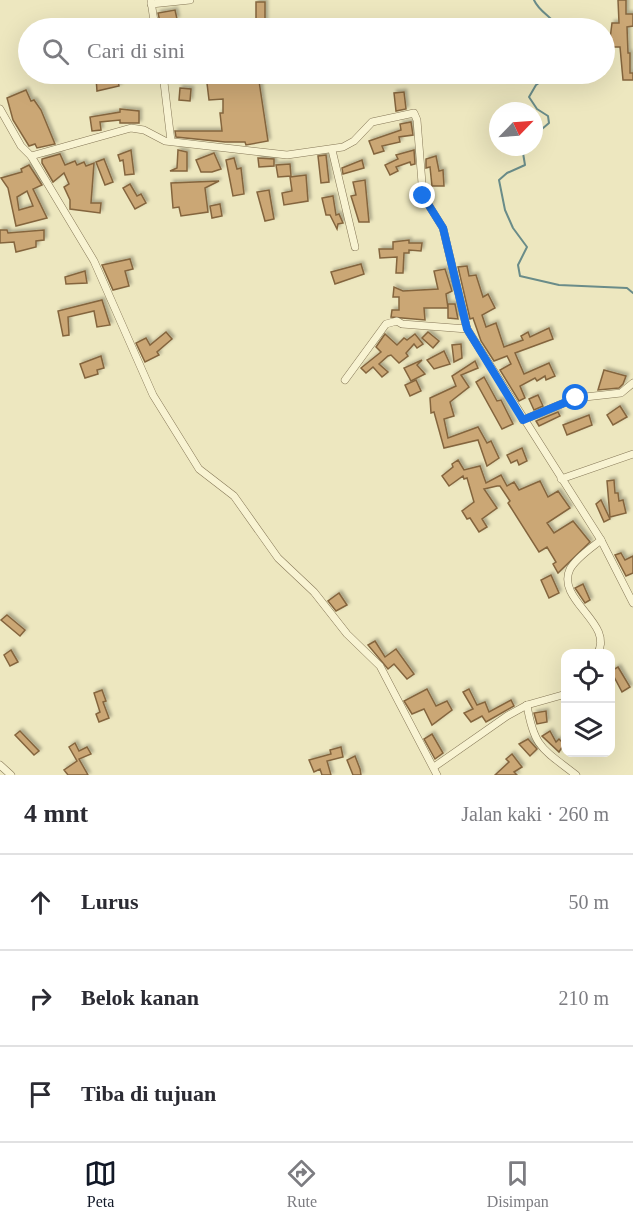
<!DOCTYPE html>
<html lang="id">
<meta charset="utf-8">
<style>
body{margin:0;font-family:"Times New Roman",serif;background:#f7f7f7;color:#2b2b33}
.controls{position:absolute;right:18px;bottom:18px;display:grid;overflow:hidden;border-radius:12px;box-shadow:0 6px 24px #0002}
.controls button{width:54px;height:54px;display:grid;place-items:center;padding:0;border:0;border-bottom:2px solid #e1e1e2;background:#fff;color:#2b2b33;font:30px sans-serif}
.compass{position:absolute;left:489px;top:102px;width:54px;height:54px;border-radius:50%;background:#fff;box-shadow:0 6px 24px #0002;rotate:65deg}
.stop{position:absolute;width:18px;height:18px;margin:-14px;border:4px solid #1a73e8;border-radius:50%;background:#fff}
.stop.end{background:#1a73e8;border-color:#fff;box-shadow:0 2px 6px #0008}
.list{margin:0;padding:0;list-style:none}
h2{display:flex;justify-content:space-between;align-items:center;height:78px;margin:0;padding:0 24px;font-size:26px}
h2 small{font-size:20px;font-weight:400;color:#7c7c81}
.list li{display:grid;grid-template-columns:39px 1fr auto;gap:18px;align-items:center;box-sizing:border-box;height:96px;padding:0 24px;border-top:2px solid #e1e1e2}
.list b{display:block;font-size:22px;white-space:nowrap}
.list em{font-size:20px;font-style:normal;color:#7c7c81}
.icon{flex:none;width:33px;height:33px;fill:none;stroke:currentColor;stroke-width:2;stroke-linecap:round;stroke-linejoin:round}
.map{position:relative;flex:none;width:633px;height:775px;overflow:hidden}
.search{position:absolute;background:#fff;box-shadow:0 6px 24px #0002;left:18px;right:18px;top:18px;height:66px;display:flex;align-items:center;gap:15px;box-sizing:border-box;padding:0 21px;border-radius:33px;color:#7c7c81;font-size:22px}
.sheet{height:366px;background:#fff}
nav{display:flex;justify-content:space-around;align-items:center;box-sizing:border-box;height:84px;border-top:2px solid #e1e1e2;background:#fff;font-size:16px;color:#7c7c81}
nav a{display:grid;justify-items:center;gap:3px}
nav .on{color:#111827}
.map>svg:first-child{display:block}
</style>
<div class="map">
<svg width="633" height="775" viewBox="0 0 633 775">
<defs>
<filter id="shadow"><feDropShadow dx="2.5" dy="-2.5" stdDeviation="1.5" flood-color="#0004"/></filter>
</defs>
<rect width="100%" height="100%" fill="#ede7bf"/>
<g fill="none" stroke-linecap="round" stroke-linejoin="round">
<g stroke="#6a8c89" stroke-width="2">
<path d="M534,0c6,13 18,16 24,28"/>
<polyline points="534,130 542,129 549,123 548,116 537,109 529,97 536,85 552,74"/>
<polyline points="522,147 525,165 507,173 499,180 505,210 513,228 527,247 518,265 520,276 559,285 627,288 633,293"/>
</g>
</g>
<g fill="#cba775" stroke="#84653e" stroke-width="1.5" fill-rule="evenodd" filter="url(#shadow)">
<polygon points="618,0 626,0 626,14 633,14 633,26 627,27 628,53 630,53 630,73 633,73 633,80 623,80 620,47 609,47 612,23 619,23"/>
<rect x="256" y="2" width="9" height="26"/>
<polygon points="175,10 177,19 160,22 158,13"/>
<polygon points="269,74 270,80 259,81 268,141 246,145 245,142 225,142 176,137 175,131 222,131 220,113 223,113 223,99 209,100 206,75"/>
<polygon points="117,75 119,86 97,91 96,78"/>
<polygon points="180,88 191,89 190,101 179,100"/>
<polygon points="26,90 31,101 34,100 41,110 55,144 37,148 35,144 29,146 13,120 7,98"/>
<polygon points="404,92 406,109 396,111 394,93"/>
<polygon points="120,109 139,111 139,123 120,123 120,120 100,122 101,130 92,131 90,117 120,112"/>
<polygon points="411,122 413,135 399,137 400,142 382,146 384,151 374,154 369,141 401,130 400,124"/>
<polygon points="131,150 134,174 125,175 123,160 120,161 118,155"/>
<polygon points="178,150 187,152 187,171 170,171 177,168"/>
<polygon points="414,150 415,164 411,165 410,162 396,167 398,171 390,175 385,165 398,159 396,155"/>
<polygon points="214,153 221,169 212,172 201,172 196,160"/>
<polygon points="60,154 65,165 75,161 77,165 84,162 86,166 94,163 91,203 101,203 100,213 70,209 70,200 64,187 69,184 64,173 53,182 42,163 42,159"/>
<polygon points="326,155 329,182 321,183 318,156"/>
<polygon points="436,156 439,171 443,170 444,186 432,186 430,167 426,168 426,159"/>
<polygon points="234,158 237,169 241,168 244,194 233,196 226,160"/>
<polygon points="258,158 274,159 274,166 259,167"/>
<polygon points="104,159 113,182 105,185 96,162"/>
<polygon points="362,160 364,168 343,174 342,168"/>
<polygon points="290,164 291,176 278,177 276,165"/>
<path d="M29,165l13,20 -9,4 14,29 -31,8 -8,-38 -7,-10 21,-6 -1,-3zM27,191l6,15 -14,4 -2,-13z"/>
<polygon points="306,175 308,201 284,205 282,193 292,191 290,177"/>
<polygon points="365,180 369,222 359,222 351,196 356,195 353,182"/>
<polygon points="219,181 205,188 208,212 181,216 179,207 173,208 171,183"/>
<polygon points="130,184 137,196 141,194 146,203 135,209 123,188"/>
<polygon points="269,190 274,219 265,221 257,192"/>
<polygon points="333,196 336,215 339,214 343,223 338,224 337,229 330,215 326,215 322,198"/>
<polygon points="220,204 222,216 212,218 210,206"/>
<polygon points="0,230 7,230 8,233 44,230 44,240 36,241 36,247 16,252 14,242 0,243"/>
<polygon points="409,240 409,243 422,243 421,251 409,250 409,253 404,253 403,273 396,273 397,257 380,258 379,249 393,249 393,242"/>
<polygon points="130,259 133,269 125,271 129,286 113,290 102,265"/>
<polygon points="361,264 364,274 335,284 331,272"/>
<polygon points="467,266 469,276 476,275 483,297 488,294 495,308 482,315 486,327 496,323 504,347 523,340 521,336 528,332 530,337 549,328 553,339 515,353 524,374 549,363 555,376 546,380 545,376 537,381 535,378 520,386 525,398 519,401 500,370 511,364 507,356 494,361 481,341 473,318 470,319 458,267"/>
<polygon points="445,269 452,291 446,294 448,308 424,308 425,320 391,317 392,310 399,310 399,297 393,297 394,287 403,291 438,289 434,271"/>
<polygon points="85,271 87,283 66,284 65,277"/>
<polygon points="102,300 110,325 97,327 94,311 68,317 69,335 63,336 58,311"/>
<polygon points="448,304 455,304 458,319 448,318"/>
<polygon points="166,332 172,339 157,352 159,355 145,362 136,343 146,338 150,345"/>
<polygon points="428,332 439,341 433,348 422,338"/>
<polygon points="385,334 397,345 404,338 407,340 415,334 423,344 417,348 414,344 406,353 408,356 399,363 391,355 388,356 379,364 388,372 382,377 373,367 366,373 361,368 381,352 376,347"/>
<polygon points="461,344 462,358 454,362 452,345"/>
<polygon points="444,351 450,364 434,369 427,360"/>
<polygon points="101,356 104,368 97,370 98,374 85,378 80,364"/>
<polygon points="422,360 417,365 425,374 411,381 404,368"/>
<polygon points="475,361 478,368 461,375 469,387 450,402 454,416 444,419 448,438 478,427 487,443 491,441 499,458 487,466 478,440 444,448 434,412 431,413 430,398 456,386 452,376"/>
<polygon points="604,370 626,376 623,384 619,388 598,390"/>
<polygon points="484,377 497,401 501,400 513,424 502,429 476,382"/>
<polygon points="416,380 421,391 410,396 405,385"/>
<polygon points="538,395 543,406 534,410 529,399"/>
<polygon points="620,406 627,417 613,425 607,415"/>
<polygon points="558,412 560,416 539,426 536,421"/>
<polygon points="589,415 592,425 567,435 563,425"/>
<polygon points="522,448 527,461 519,465 517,460 511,463 507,455"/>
<polygon points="458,460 464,470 480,466 486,483 501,475 507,486 514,482 519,490 540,481 548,497 558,491 570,508 547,523 554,533 573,521 590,542 558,573 553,564 556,562 547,547 539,552 508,503 510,501 500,486 497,486 484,489 497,508 482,519 487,527 479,532 470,518 467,519 462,511 474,502 467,478 464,479 463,476 449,486 442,476 453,467 452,464"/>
<polygon points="614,480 615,493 618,493 619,501 623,500 626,513 610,517 607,481"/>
<polygon points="601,500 610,519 604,522 596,504"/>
<polygon points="621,553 625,560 633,556 633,573 626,576 615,555"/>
<polygon points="551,575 559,593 549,598 541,580"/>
<polygon points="583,584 590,600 585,603 575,588"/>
<polygon points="339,593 347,605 336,611 328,601"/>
<polygon points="7,615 25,630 20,636 1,620"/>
<polygon points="375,641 385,657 396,649 414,674 407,679 394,664 388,669 368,645"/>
<polygon points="11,650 18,662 10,666 4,655"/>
<polygon points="618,667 630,687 622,692 611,671"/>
<polygon points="427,689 436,706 447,701 452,710 432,725 424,709 412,714 404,701"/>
<polygon points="469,689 477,705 485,702 489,712 511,700 514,706 486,722 482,716 471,722 464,713 473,709 463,692"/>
<polygon points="102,690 106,701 103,702 109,718 99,722 96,714 100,712 94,693"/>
<polygon points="546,711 547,722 537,724 534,713"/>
<polygon points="20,731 39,751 34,755 15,735"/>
<polygon points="550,731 556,742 559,739 564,744 559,752 542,736"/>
<polygon points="432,734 443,753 435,759 424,739"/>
<polygon points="528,739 537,749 530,756 519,744"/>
<polygon points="75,743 79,751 87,747 91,754 79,759 88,775 68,775 64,770 77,761 69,747"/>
<polygon points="341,747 343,757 327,761 331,775 322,775 320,769 314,772 309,760 331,754 330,750"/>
<polygon points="512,754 522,767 514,772 517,775 495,775 509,762 506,759"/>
<polygon points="355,756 360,769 361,775 353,775 347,760"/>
</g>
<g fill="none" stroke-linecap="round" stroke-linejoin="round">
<defs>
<g id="street">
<polyline points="151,1 155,28"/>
<polyline points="151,4 190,0"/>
<polyline points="163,74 171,141"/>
<polyline points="0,109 21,146 31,156 131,128 144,130 165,141 287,155 343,147 354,141 372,122 414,113 417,120 423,196 443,228 467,329 601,540 633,603"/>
<polyline points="332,150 355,247"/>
<polyline points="31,156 94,261 153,395 199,469 234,496 278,558 314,592 347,634 380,666 437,775"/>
<polyline points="345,380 386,324 397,321 402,324 467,329"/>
<polyline points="523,420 576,398 621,393 633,383"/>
<polyline points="561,479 633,454"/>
<path d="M597,654c19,-30 -42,-54 -27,-85 6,-11 21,-21 31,-29"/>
<path d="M527,705c7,43 16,44 49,70"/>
<polyline points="0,765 11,775"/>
<polyline points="434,767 507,716 527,705 566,694"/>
</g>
</defs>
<use href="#street" stroke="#857757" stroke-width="8"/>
<use href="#street" stroke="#f8f3d2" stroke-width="7"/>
</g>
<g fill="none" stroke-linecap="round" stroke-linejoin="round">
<polyline stroke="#1a73e8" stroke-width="8" points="423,196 443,228 467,329 523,420 576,398"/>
</g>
</svg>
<div class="controls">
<button><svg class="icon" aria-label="locate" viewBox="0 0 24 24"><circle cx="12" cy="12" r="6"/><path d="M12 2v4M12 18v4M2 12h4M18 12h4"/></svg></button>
<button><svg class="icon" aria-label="layers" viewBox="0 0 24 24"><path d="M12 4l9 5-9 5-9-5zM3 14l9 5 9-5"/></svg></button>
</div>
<svg class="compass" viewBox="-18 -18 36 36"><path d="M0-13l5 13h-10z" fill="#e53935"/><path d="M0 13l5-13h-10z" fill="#7c7c81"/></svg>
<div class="stop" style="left:576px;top:398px"></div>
<div class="stop end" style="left:423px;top:196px"></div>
<div class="search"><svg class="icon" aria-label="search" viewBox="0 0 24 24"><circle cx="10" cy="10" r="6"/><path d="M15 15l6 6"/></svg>Cari di sini</div>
</div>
<section class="sheet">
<h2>4 mnt<small>Jalan kaki · 260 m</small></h2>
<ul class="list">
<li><svg class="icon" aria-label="ahead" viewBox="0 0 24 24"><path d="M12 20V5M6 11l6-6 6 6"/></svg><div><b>Lurus</b></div><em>50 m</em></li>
<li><svg class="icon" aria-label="right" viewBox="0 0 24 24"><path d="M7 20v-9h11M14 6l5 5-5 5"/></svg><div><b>Belok kanan</b></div><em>210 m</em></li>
<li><svg class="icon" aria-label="arrive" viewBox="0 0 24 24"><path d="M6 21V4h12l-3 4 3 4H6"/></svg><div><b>Tiba di tujuan</b></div></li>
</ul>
</section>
<nav>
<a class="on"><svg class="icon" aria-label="map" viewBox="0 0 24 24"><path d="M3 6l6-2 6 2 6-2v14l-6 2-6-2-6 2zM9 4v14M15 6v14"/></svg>Peta</a>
<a><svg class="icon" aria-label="directions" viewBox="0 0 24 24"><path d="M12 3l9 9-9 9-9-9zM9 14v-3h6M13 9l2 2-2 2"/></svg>Rute</a>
<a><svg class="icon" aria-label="saved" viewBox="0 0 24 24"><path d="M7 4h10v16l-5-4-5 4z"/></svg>Disimpan</a>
</nav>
